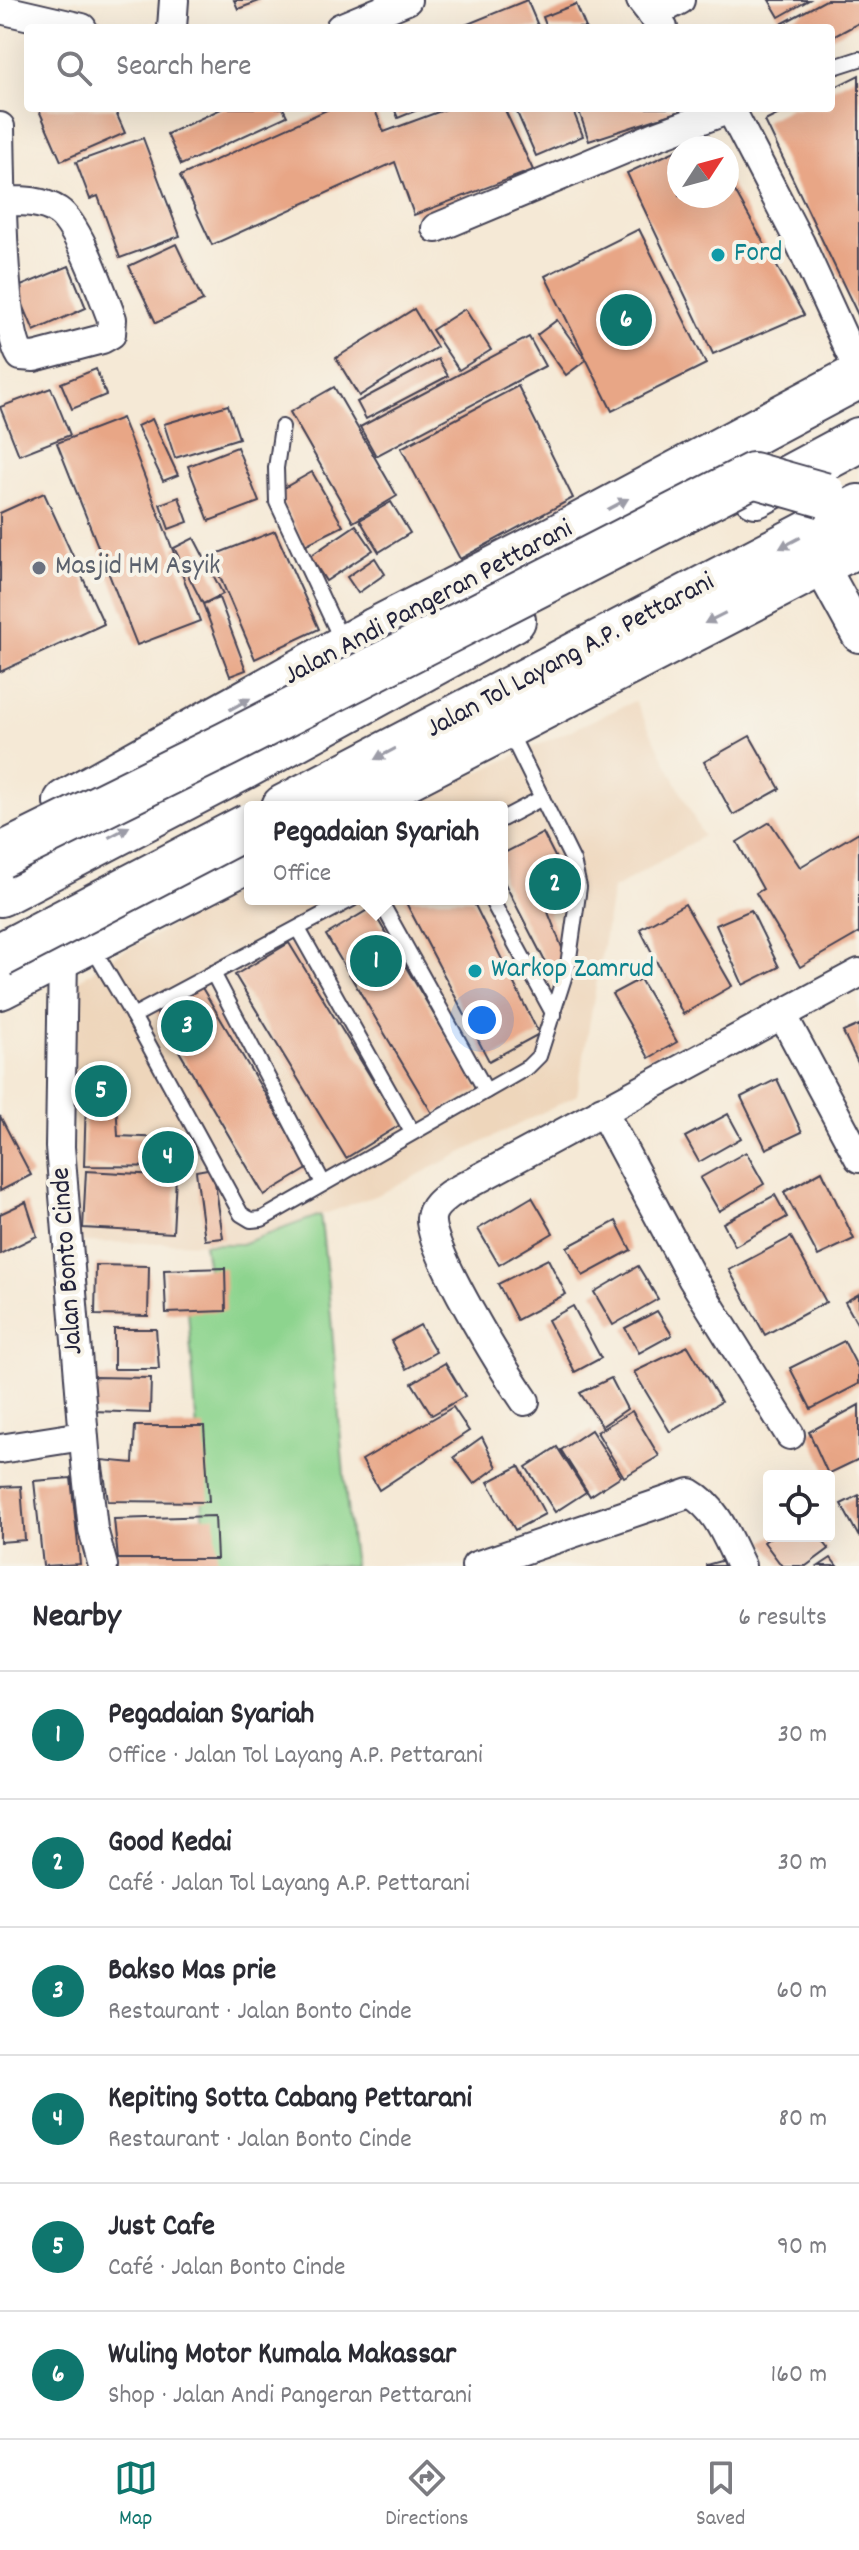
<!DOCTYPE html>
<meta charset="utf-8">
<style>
body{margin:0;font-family:Dekko,sans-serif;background:#f7f7f7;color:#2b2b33}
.controls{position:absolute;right:24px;bottom:24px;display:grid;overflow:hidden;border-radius:8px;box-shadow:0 8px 32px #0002}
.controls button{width:72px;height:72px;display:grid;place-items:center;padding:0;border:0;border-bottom:2px solid #e1e1e2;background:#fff;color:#2b2b33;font:40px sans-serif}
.compass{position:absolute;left:667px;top:136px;width:72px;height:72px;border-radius:50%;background:#fff;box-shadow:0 8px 32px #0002;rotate:54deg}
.you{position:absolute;left:482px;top:1020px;width:28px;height:28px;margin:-20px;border:6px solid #fff;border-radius:50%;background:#1a73e8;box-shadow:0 0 0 12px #1a73e833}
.badge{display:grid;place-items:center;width:52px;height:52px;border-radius:50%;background:#0f766e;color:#fff;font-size:26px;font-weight:700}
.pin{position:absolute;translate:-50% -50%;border:4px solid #fff;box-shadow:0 2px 8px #0006}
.popup{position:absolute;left:244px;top:801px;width:264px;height:104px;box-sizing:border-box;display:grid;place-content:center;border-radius:8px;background:#fff;filter:drop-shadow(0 2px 6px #0005);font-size:26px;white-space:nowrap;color:#7c7c81}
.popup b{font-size:30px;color:#2b2b33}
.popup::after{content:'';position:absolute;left:50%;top:100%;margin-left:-16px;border:16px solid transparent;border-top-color:#fff}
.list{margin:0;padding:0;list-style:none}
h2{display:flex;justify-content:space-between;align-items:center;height:104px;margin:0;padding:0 32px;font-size:34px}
h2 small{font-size:26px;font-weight:400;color:#7c7c81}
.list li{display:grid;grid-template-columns:52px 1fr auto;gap:24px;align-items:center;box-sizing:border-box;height:128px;padding:0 32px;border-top:2px solid #e1e1e2}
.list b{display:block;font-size:30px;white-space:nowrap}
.list p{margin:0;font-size:26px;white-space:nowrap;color:#7c7c81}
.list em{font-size:26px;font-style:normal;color:#7c7c81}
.icon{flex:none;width:44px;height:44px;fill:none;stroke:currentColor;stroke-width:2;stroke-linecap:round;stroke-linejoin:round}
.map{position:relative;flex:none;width:859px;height:1566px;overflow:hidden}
.search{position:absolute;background:#fff;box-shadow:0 8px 32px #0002;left:24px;right:24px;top:24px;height:88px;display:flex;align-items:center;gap:20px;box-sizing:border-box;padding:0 28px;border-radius:8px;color:#7c7c81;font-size:30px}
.sheet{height:872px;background:#fff}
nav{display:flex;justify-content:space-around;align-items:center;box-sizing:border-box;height:112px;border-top:2px solid #e1e1e2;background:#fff;font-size:22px;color:#7c7c81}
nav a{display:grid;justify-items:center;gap:4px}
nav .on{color:#0f766e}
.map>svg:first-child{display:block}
</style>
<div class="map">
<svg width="859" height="1566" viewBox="0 0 859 1566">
<rect width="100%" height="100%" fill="#f7f3e8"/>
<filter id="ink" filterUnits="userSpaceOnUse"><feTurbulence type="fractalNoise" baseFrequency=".0125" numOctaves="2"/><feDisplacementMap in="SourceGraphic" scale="16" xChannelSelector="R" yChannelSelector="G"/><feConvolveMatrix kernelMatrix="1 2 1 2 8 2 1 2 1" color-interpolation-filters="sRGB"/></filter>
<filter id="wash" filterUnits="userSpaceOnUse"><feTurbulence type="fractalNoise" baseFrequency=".006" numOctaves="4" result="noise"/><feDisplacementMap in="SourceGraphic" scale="32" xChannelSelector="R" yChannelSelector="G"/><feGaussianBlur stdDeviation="1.8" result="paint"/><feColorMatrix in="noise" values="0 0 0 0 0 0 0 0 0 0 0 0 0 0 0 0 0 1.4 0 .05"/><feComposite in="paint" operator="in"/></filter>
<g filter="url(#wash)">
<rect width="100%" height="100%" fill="#f5e9d6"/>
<polygon fill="#eed6bb" points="635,701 703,836 613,889 577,1095 380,1194 241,1244 75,1242 74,984 109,959 250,885 250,899 502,899 502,807 402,807"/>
<path fill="#8dd48e" stroke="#587b64" stroke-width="2" d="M320,1215c16,117 18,235 34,351h-147l-20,-269 25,-1 -8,-52h37z"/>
<g id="blocks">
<g fill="#e8a686">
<polygon points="234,0 262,0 238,9"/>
<polygon points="527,0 539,28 458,28"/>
<polygon points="769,0 809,0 779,17"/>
<polygon points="826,0 859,0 859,23 831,38 831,28 774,28"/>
<polygon points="576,4 586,28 547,28 543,17"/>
<polygon points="859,75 859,317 765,121 791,108 831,108 831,89"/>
<polygon points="38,108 114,108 125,133 61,161"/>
<polygon points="223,108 283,108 287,116 181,165 167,134"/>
<polygon points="331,108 374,108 384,132 449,108 504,108 533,170 414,215 395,162 212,245 180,176"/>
<polygon points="394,108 422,108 398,118"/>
<polygon points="515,108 572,108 583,136 536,156"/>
<polygon points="578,108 680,108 681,111 589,141"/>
<polygon points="705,137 711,148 682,148"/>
<polygon points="143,138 180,236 120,258 98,196 90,199 76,162"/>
<polygon points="679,149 679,196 727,196 727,177 804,315 713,354 627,173"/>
<polygon points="639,229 706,364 612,411 545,276"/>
<polygon points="176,244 203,301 156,323 129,266"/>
<polygon points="69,266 86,308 34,331 16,288"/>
<polygon points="414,309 437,347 359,396 336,358"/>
<polygon points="465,309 491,350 459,370 432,330"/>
<polygon points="557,320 586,360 566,375 537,335"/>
<polygon points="529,337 545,366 376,456 360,427"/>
<polygon points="438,359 448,376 366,419 357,402"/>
<polygon points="96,369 106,395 72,409 61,383"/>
<polygon points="518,386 573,498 460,559 401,448"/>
<polygon points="334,387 397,496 353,522 290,412"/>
<polygon points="51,388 70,435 19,455 0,407"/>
<polygon points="228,405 239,438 175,458 164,424"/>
<polygon points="122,418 200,621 137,645 57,443"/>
<polygon points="152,419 178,475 163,481 137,426"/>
<polygon points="237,447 259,502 209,521 188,466"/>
<polygon points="312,472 343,526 305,545 277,492"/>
<polygon points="44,493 104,624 0,672 0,513"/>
<polygon points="179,497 188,522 169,529 160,504"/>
<polygon points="391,502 410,533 379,552 360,520"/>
<polygon points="356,525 373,550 326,581 310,556"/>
<polygon points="275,531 319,629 255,659 211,556"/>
<polygon points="194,538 223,594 203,604 219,598 246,670 230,676 203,604 174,548"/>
<polygon points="375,558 385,574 358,593 347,577"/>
<polygon points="750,736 780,789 733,815 704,762"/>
<polygon points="770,822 800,867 859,832 859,933 800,967 756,893 763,889 737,842"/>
<polygon points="543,833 576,898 548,912 568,963 553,977 502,878 502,854"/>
<polygon points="404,899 472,899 539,1034 489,1061"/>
<polygon points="685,904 732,986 683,1014 640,929"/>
<polygon points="371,908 478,1089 433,1115 326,935"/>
<polygon points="751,910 779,967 743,985 716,925"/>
<polygon points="289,943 400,1125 346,1158 235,975"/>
<polygon points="640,979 677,1042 649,1058 612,994"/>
<polygon points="201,986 309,1168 264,1195 156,1012"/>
<polygon points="859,1025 859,1065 843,1032"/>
<polygon points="114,1065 118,1136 190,1139 191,1167 84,1166 87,1066"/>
<polygon points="777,1079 802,1132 766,1149 741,1097"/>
<polygon points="728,1114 741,1138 699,1162 685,1137"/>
<polygon points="0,1116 31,1175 0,1191"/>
<polygon points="746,1152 764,1184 719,1211 700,1178"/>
<polygon points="213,1168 223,1238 205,1240 196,1171"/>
<polygon points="86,1171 176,1176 173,1233 83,1228"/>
<polygon points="822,1171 854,1239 818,1256 784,1192"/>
<polygon points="775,1195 787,1217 735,1246 723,1223"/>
<polygon points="532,1197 553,1233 499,1265 478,1229"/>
<polygon points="26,1202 37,1236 0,1254 0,1214"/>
<polygon points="616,1221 631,1250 583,1276 567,1247"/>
<polygon points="791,1237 826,1302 765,1335 729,1270"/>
<polygon points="548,1259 566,1294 517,1320 498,1284"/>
<polygon points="96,1265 149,1266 148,1316 95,1315"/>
<polygon points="638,1266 658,1299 613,1325 594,1292"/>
<polygon points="225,1268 226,1311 166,1313 164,1270"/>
<polygon points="859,1294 859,1327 845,1302"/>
<polygon points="573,1306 601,1358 575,1372 548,1320"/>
<polygon points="657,1311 672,1335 639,1353 625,1328"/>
<polygon points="420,1325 436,1352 406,1369 391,1341"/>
<polygon points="114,1329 156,1329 159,1369 114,1369"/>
<polygon points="844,1341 859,1370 859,1384 811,1409 790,1368"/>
<polygon points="688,1346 721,1402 670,1432 634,1372"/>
<polygon points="445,1363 465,1396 432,1415 412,1383"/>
<polygon points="94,1377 151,1378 150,1413 93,1411"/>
<polygon points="611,1378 627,1409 602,1426 580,1393"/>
<polygon points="859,1405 859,1459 828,1474 809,1432"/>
<polygon points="453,1407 469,1431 379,1490 362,1460"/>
<polygon points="632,1411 659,1456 624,1477 597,1432"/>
<polygon points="135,1426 204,1426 209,1502 108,1501 102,1460 133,1463"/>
<polygon points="591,1430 621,1476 590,1496 561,1450"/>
<polygon points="482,1437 497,1467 474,1484 454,1457"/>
<polygon points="557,1447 586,1492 555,1512 526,1467"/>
<polygon points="519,1466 545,1514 515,1530 488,1482"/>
<polygon points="71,1478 80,1564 43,1566 34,1481"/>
<polygon points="21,1486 25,1540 0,1542 0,1487"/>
<polygon points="859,1495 859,1537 841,1504"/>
<polygon points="215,1516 217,1559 118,1559 114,1519"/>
<polygon points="772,1536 819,1536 829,1549 806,1566 782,1566 764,1542"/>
<polygon points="831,1558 837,1566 819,1566"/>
<polygon points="728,1559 730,1566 706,1566 706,1565"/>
</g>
</g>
</g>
<g filter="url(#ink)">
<use href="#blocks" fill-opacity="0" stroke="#424052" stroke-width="2"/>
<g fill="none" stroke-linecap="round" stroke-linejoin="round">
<defs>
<g id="service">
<polyline points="831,68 859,59"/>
<polyline points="282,427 276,468 277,502 343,643"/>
<polyline points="502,819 542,798"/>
<polyline points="379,899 486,1091"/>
<polyline points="491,899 554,1015"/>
<polyline points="298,929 412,1132"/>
<polyline points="91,945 133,1016 241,1214 251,1220 262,1219 528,1067 539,1056 568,965 579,887 573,861 509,731"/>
<polyline points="213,973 323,1183"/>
<polyline points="133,1016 352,899"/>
</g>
<g id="minor">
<polyline points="641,0 663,28"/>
<polyline points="0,9 82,28"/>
<polyline points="652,15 680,0"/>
<polyline points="172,28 174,0"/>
<polyline points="340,28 407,0"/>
<polyline points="730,108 800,243 859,372"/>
<path d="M0,127c1,43 1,200 21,229l13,1 68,-18 9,-5 1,-15c-10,-25 -33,-94 -54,-108 -17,-11 -37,-10 -56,-10h-2"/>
<polyline points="436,228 656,136 730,109"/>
<polyline points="63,955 60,1147 87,1474 93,1529 103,1566"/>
<polyline points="782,1014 859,1158"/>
<polyline points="602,1110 692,1278 790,1435"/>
<path d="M525,1401c-20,-29 -97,-152 -94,-183 1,-11 11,-18 19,-24l409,-221"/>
<polyline points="0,1449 83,1436"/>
<path d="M476,1566l214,-73c28,16 37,45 51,73"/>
</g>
<polyline id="tertiary" points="820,564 859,635"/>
<g id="trunk">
<polyline points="756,495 859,440"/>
<polyline points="66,802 377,629 555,538 859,376"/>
<polyline points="350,807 859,544"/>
<polyline points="0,894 244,767 513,620"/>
<polyline points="0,987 250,859"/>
</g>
<polyline id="motorway" points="284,807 859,507"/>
</defs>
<use href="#service" stroke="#424052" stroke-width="18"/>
<use href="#minor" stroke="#424052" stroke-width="32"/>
<use href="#tertiary" stroke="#424052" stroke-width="38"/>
<use href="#trunk" stroke="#424052" stroke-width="48"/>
<use href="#motorway" stroke="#424052" stroke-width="48"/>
<use href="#service" stroke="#fff" stroke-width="14"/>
<use href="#minor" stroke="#fff" stroke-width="28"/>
<use href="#tertiary" stroke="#fff" stroke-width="34"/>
<use href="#trunk" stroke="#fff" stroke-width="44"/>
<use href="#motorway" stroke="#fff" stroke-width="44"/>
<defs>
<g id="motorway-bridge">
<polyline points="0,856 227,744 753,475 824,495"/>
<polyline points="0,955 250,825"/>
</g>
</defs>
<use href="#motorway-bridge" stroke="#424052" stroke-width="48" stroke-linecap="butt"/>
<use href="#motorway-bridge" stroke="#fff" stroke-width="44"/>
</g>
<defs><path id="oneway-solid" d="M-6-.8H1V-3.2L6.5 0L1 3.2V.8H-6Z" transform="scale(2)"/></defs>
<g fill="#9c9ca7">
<use href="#oneway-solid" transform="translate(618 504) rotate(-28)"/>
<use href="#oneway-solid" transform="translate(790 543) rotate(152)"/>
<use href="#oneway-solid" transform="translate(715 618) rotate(153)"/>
<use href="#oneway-solid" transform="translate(240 704) rotate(-29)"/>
<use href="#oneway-solid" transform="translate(385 754) rotate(152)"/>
<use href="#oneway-solid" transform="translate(119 832) rotate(-28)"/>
</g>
</g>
<g fill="#0f9aa8" stroke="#f7f3e8" stroke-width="3">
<circle cx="718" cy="255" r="8"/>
<circle cx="475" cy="971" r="8"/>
</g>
<circle fill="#6b7280" stroke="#f7f3e8" stroke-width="3" cx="39" cy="568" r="8"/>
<g text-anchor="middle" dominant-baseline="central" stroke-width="8" stroke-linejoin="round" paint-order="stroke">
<g font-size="28" fill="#0d838f" stroke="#f7f3e8" text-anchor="start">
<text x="734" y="255">Ford</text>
<text x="491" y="971">Warkop Zamrud</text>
</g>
<g font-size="28" fill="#5b616d" stroke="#f7f3e8" text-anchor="start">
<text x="55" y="568">Masjid HM Asyik</text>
</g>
<g font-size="28" fill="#22223b" stroke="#f7f3e8">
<text transform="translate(429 604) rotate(-28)">Jalan Andi Pangeran Pettarani</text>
<text transform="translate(571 657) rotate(-28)">Jalan Tol Layang A.P. Pettarani</text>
<text transform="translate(69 1261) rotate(-94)">Jalan Bonto Cinde</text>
</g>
</g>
</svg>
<div class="controls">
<button><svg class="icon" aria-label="locate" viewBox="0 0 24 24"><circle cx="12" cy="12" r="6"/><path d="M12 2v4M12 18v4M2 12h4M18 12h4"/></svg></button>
</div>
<svg class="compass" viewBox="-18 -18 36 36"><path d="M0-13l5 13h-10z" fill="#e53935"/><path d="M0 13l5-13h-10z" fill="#7c7c81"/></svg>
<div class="you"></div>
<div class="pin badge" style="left:376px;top:961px">1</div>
<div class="popup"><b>Pegadaian Syariah</b>Office</div>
<div class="pin badge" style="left:555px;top:884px">2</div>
<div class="pin badge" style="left:187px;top:1026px">3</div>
<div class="pin badge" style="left:168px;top:1157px">4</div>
<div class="pin badge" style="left:101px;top:1091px">5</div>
<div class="pin badge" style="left:626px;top:320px">6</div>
<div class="search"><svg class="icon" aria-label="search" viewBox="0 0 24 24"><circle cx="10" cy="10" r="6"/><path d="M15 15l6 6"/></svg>Search here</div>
</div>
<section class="sheet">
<h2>Nearby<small>6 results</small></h2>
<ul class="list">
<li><span class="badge">1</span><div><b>Pegadaian Syariah</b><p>Office · Jalan Tol Layang A.P. Pettarani</p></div><em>30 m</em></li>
<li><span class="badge">2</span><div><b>Good Kedai</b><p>Café · Jalan Tol Layang A.P. Pettarani</p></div><em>30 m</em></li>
<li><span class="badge">3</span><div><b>Bakso Mas prie</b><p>Restaurant · Jalan Bonto Cinde</p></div><em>60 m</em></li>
<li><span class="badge">4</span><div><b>Kepiting Sotta Cabang Pettarani</b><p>Restaurant · Jalan Bonto Cinde</p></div><em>80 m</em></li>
<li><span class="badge">5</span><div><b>Just Cafe</b><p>Café · Jalan Bonto Cinde</p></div><em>90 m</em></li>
<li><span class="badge">6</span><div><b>Wuling Motor Kumala Makassar</b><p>Shop · Jalan Andi Pangeran Pettarani</p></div><em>160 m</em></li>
</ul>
</section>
<nav>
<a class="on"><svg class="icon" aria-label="map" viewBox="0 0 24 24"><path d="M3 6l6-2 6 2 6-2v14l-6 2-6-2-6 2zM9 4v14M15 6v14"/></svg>Map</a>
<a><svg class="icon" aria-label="directions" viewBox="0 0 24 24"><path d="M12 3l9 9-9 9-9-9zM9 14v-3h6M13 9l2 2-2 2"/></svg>Directions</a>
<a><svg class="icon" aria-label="saved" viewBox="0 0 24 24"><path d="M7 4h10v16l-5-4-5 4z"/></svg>Saved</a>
</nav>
